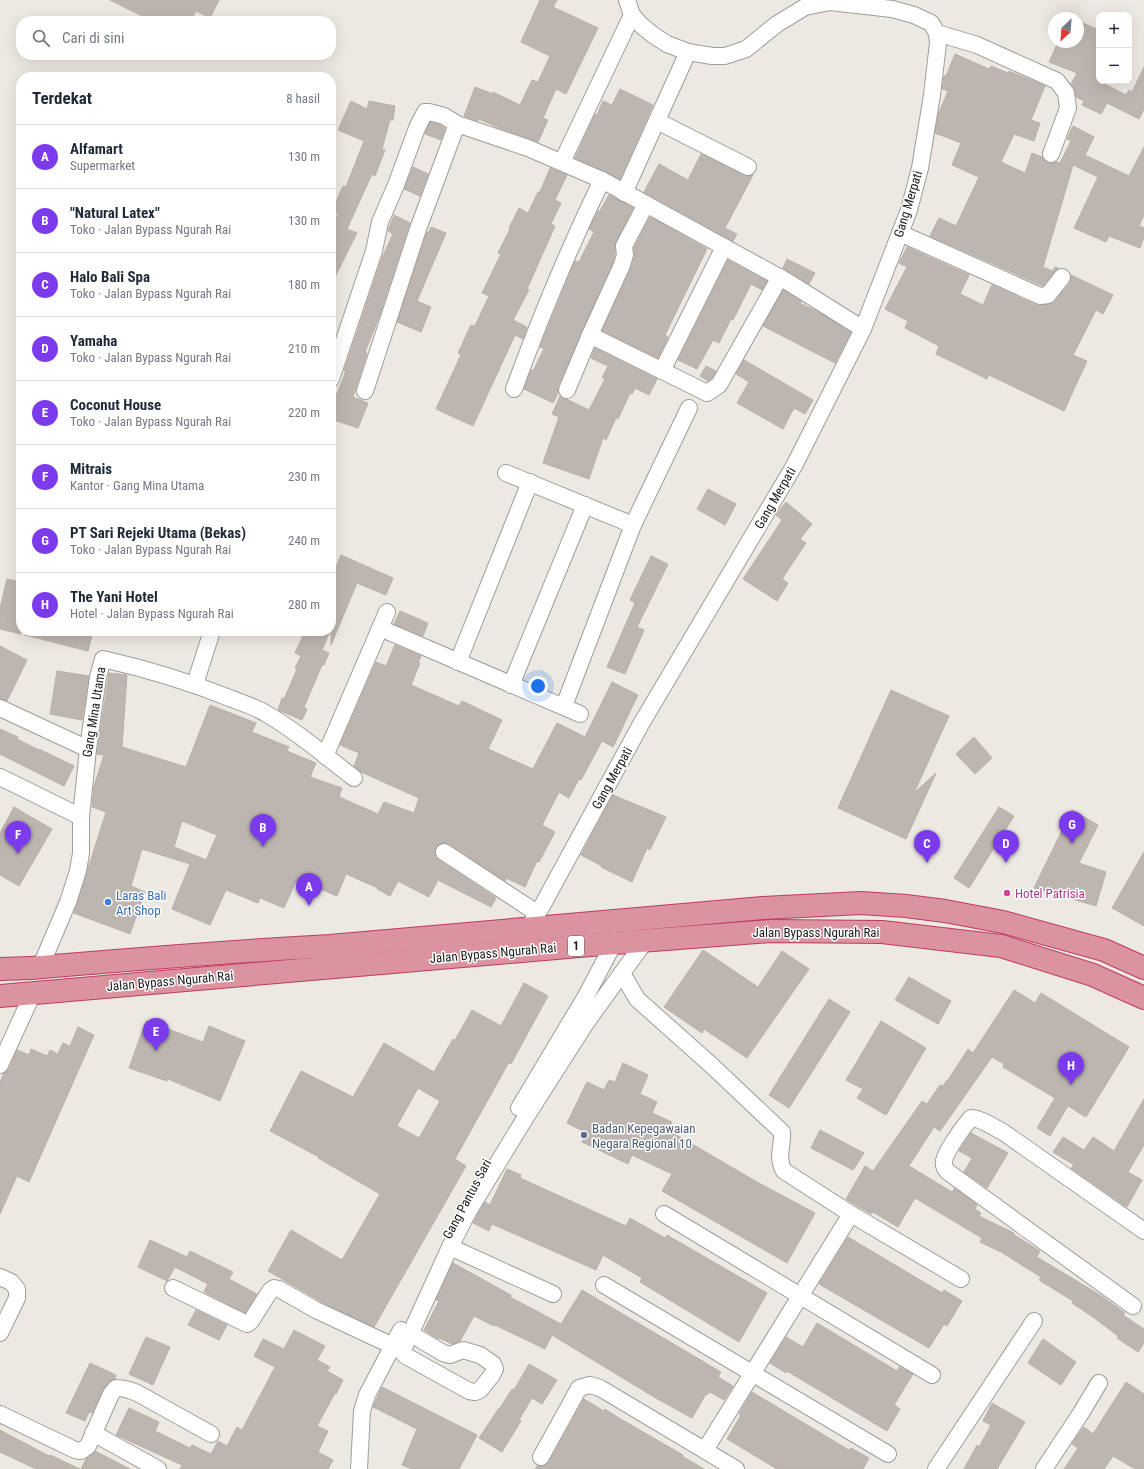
<!DOCTYPE html>
<html lang="id">
<meta charset="utf-8">
<style>
body{margin:0;font-family:"Roboto Condensed",sans-serif;background:#f2f2f3;color:#1f2937}
.controls{position:absolute;right:12px;top:12px;display:grid;overflow:hidden;border-radius:8px;box-shadow:0 4px 16px #0002}
.controls button{width:36px;height:36px;display:grid;place-items:center;padding:0;border:0;border-bottom:1px solid #e0e1e3;background:#fff;color:#1f2937;font:20px sans-serif}
.compass{position:absolute;left:1048px;top:12px;width:36px;height:36px;border-radius:50%;background:#fff;box-shadow:0 4px 16px #0002;rotate:206deg}
.you{position:absolute;left:538px;top:686px;width:14px;height:14px;margin:-10px;border:3px solid #fff;border-radius:50%;background:#1a73e8;box-shadow:0 0 0 6px #1a73e833}
.badge{display:grid;place-items:center;width:26px;height:26px;border-radius:50%;background:#7c3aed;color:#fff;font-size:13px;font-weight:700}
.pin{position:absolute;translate:-50% -33px;filter:drop-shadow(0 1px 2px #0008)}
.pin::after{content:'';position:absolute;top:21px;width:14px;height:12px;background:inherit;clip-path:polygon(0 0,100% 0,50% 100%)}
.list{margin:0;padding:0;list-style:none}
h2{display:flex;justify-content:space-between;align-items:center;height:52px;margin:0;padding:0 16px;font-size:17px}
h2 small{font-size:13px;font-weight:400;color:#747a83}
.list li{display:grid;grid-template-columns:26px 1fr auto;gap:12px;align-items:center;box-sizing:border-box;height:64px;padding:0 16px;border-top:1px solid #e0e1e3}
.list b{display:block;font-size:15px;white-space:nowrap}
.list p{margin:0;font-size:13px;white-space:nowrap;color:#747a83}
.list em{font-size:13px;font-style:normal;color:#747a83}
.icon{flex:none;width:22px;height:22px;fill:none;stroke:currentColor;stroke-width:2;stroke-linecap:round;stroke-linejoin:round}
.map{position:relative;flex:none;width:1144px;height:1469px;overflow:hidden}
.search{position:absolute;background:#fff;box-shadow:0 4px 16px #0002;left:16px;top:16px;width:320px;height:44px;display:flex;align-items:center;gap:10px;box-sizing:border-box;padding:0 14px;border-radius:16px;color:#747a83;font-size:15px}
.panel{position:absolute;background:#fff;box-shadow:0 4px 16px #0002;left:16px;top:72px;width:320px;height:564px;border-radius:16px}
.map>svg:first-child{display:block}
</style>
<div class="map">
<svg width="1144" height="1469" viewBox="0 0 1144 1469">
<rect width="100%" height="100%" fill="#ece9e2"/>
<g fill="#bcb5b0" stroke="#bbb0a7" fill-rule="evenodd">
<polygon points="110,0 219,0 210,18 196,11 191,21 152,21"/>
<polygon points="540,0 557,0 553,7 598,28 566,94 556,89 543,118 548,120 538,142 499,128 479,119 478,121 464,116 475,87 493,94 493,92 520,105 532,80 538,82 550,56 521,42"/>
<polygon points="1078,21 1099,30 1099,81 1126,95 1129,90 1132,92 1144,67 1144,109 1139,119 1107,103 1101,114 1082,105 1084,101 1076,97 1075,91 1071,84 1077,73 1049,62 1058,42 1078,42"/>
<polygon points="955,54 989,69 991,66 1008,73 1009,71 1045,86 1031,120 1040,123 1034,141 1014,134 1001,162 1025,173 1032,153 1042,157 1044,160 1048,163 1053,163 1057,162 1060,163 1071,141 1067,139 1073,126 1094,137 1085,155 1129,176 1144,147 1144,215 1139,226 1144,228 1144,237 1140,248 1109,236 1106,242 1074,228 1098,177 1073,165 1043,267 1053,271 1055,267 1058,268 1043,286 930,236 939,218 956,226 979,177 952,165 961,143 935,133 938,115 948,91 942,89 944,76 946,76"/>
<polygon points="620,89 653,105 620,179 575,158 595,114 597,115 603,101 612,105"/>
<polygon points="351,101 367,109 369,101 395,106 393,120 390,120 382,149 385,150 375,176 372,174 347,229 357,233 331,285 331,228 338,214 332,211 343,186 346,187 364,141 338,130"/>
<polygon points="430,122 440,125 445,128 441,140 425,134"/>
<polygon points="701,154 744,175 753,175 725,228 737,234 733,241 644,192 659,164 688,180"/>
<polygon points="413,167 428,174 420,196 404,189"/>
<polygon points="550,168 567,175 555,200 561,203 551,224 555,226 527,289 529,290 513,320 527,327 523,339 515,335 473,426 436,409 461,355 458,353 471,325 475,326 489,296 482,293 501,254 498,253 510,229 509,228 519,208 528,213 538,192 540,192"/>
<polygon points="609,195 633,208 616,242 615,254 613,262 558,386 558,393 553,403 524,389 531,370 533,371 544,349 540,347 575,261 579,262 594,232 589,229 598,211 600,211"/>
<polygon points="394,215 410,223 379,317 365,352 367,353 353,397 368,403 358,428 331,419 331,391 337,394 346,371 344,371 382,258 393,234 388,231"/>
<polygon points="650,217 707,249 665,335 668,337 658,358 602,331 631,268 634,257 634,248"/>
<polygon points="431,227 446,233 417,301 431,307 421,332 397,322 427,232 429,232"/>
<polygon points="907,247 969,275 960,294 983,305 992,285 1036,305 1041,305 1052,303 1070,283 1071,275 1113,295 1103,314 1096,310 1073,355 1087,361 1064,411 989,375 987,379 936,354 939,346 905,328 908,321 885,309 907,267 899,263"/>
<polygon points="787,259 815,273 809,284 783,268"/>
<polygon points="728,260 767,281 762,290 751,284 733,320 731,319 719,343 713,340 697,369 678,360"/>
<polygon points="783,290 801,301 800,303 820,313 851,332 835,363 763,326"/>
<polygon points="595,348 657,379 649,395 635,388 632,394 630,393 618,419 616,418 606,440 603,438 589,479 543,463 559,417 552,414 560,396 589,410 605,379 602,378 608,366 591,358"/>
<polygon points="744,360 813,400 805,414 794,408 783,429 737,403 749,382 736,374"/>
<polygon points="706,366 716,371 712,378 708,381 700,376"/>
<polygon points="708,489 736,504 725,525 697,509"/>
<polygon points="786,502 812,524 800,539 806,543 782,579 788,583 777,601 743,579 782,520 776,515"/>
<polygon points="341,555 393,578 386,595 357,583 331,645 331,579"/>
<polygon points="651,556 668,564 637,627 644,630 625,674 607,667 635,603 630,600"/>
<polygon points="7,579 21,582 21,634 0,629 0,608"/>
<polygon points="400,611 428,623 423,636 394,624"/>
<polygon points="26,631 93,631 88,651 25,635"/>
<polygon points="305,631 330,631 322,650 329,653 324,665 322,665 304,707 307,709 302,720 278,710 282,698 284,699 297,669 295,668 301,656 295,653"/>
<path d="M395,645l26,11 -3,7h2l-9,22 48,21 3,-5 40,19 -14,29 45,20 24,-46 28,14 27,-55 26,13 -25,52 -11,-6 -21,39 -2,-1 -10,19 -10,-6 -17,33 13,7 -16,30 -2,-1 -12,26 -19,-9 -1,3 -56,-37 -5,-1 -5,1 -3,3 -1,5 1,5 3,3 57,38 -5,9 -53,-27 -9,17 -31,-16 -8,15 -13,-7 1,-1 -32,-14 -9,22 -40,-17 -13,29 -24,-10 -2,5 -32,-13 -16,35 -38,-16 18,-45 -48,-15 -11,37 14,6 -15,42 -56,-21 32,-101 -14,-5 2,-21 10,-31 -7,-1 12,-81 18,2 -5,72 64,20 24,-62 46,18 -4,9 37,15 -2,4 29,12 -6,14 32,11 -3,9 39,17 6,-12 30,11 5,-15 -58,-26 -7,-6 5,-13 -19,-8 36,-83 10,4zM182,821l35,14 -11,25 -32,-13z"/>
<polygon points="0,646 27,660 7,701 0,699"/>
<polygon points="57,671 89,676 82,720 50,714"/>
<polygon points="891,690 949,716 914,793 936,773 906,839 838,808"/>
<polygon points="0,729 18,737 17,739 39,750 39,749 74,766 64,786 0,754"/>
<polygon points="974,737 992,758 975,774 956,754"/>
<polygon points="613,795 666,817 650,850 647,848 632,882 601,867 602,866 581,855"/>
<polygon points="14,807 52,829 19,886 0,875 0,833"/>
<polygon points="999,807 1014,816 969,888 954,878"/>
<polygon points="1072,810 1098,825 1079,863 1106,872 1096,906 1034,888"/>
<polygon points="1144,852 1144,926 1112,908"/>
<polygon points="703,950 758,987 782,951 809,969 747,1058 704,1029 702,1033 664,1007"/>
<polygon points="909,977 951,1001 938,1024 895,1000"/>
<path d="M524,983l24,13 -37,68 -2,-2 -54,97 11,7 -92,161 -45,-21 -61,-35 23,-41 51,30 38,-66 -62,-36 1,-1 -49,-26 31,-60 52,26 31,-54 50,29 19,-33 2,1 17,-30 29,16zM418,1088l22,13 -21,37 -22,-12z"/>
<polygon points="1014,990 1035,1003 1041,993 1129,1047 1086,1117 1068,1106 1050,1136 1037,1128 1055,1098 1003,1067 1004,1064 992,1057 940,1131 934,1127 909,1166 952,1192 955,1188 977,1205 975,1209 981,1213 979,1216 1014,1233 1013,1234 1040,1251 1037,1257 1100,1295 1125,1313 1123,1315 1144,1329 1144,1343 1138,1352 1117,1338 1118,1336 1093,1317 1072,1303 1073,1301 1039,1280 1041,1277 1001,1252 980,1242 982,1238 915,1198 898,1227 873,1212 871,1214 846,1199 865,1166 873,1171 922,1101 927,1104 940,1085 943,1086 947,1080 948,1080 968,1049 973,1053"/>
<polygon points="829,999 850,1012 789,1108 769,1095"/>
<polygon points="146,1021 203,1042 209,1026 245,1041 220,1101 168,1079 167,1081 129,1068"/>
<polygon points="881,1021 926,1048 886,1115 857,1098 863,1089 846,1080"/>
<polygon points="78,1027 94,1035 29,1182 17,1176 0,1214 0,1082 4,1073 9,1069 17,1050 29,1055 31,1049 47,1056 50,1050 58,1054 63,1043 70,1046"/>
<polygon points="623,1063 648,1075 640,1094 657,1102 652,1113 672,1122 668,1130 757,1182 815,1213 787,1263 662,1191 672,1174 632,1155 628,1164 582,1142 587,1133 567,1123 587,1082 604,1090 609,1080 615,1082"/>
<polygon points="1144,1099 1144,1145 1128,1172 1142,1180 1127,1207 1071,1168 1074,1165 1053,1152 1063,1137 1084,1150 1093,1137 1114,1151"/>
<polygon points="820,1130 864,1153 853,1170 811,1148"/>
<polygon points="971,1133 1008,1153 987,1188 964,1172 972,1158 959,1151"/>
<polygon points="507,1169 521,1175 520,1178 626,1226 630,1218 665,1238 667,1235 767,1293 739,1342 640,1282 642,1278 603,1255 596,1270 492,1224 489,1231 473,1223 485,1202 490,1205"/>
<polygon points="848,1237 942,1293 944,1290 962,1301 947,1326 944,1324 929,1348 819,1284"/>
<polygon points="150,1240 187,1257 190,1251 233,1272 229,1279 257,1294 245,1313 204,1292 208,1284 175,1267 167,1281 138,1267"/>
<polygon points="453,1263 511,1295 510,1297 561,1324 582,1290 721,1372 718,1377 733,1386 724,1400 710,1392 707,1395 706,1394 692,1418 654,1397 552,1335 545,1349 495,1325 494,1326 474,1316 460,1341 452,1344 439,1338 438,1339 424,1330 439,1301 436,1300"/>
<polygon points="196,1310 227,1325 219,1340 188,1325"/>
<polygon points="817,1323 897,1371 899,1367 913,1374 894,1405 900,1409 887,1431 787,1371 786,1373 770,1363 786,1337 803,1347"/>
<polygon points="294,1330 325,1346 317,1360 330,1367 327,1371 343,1380 336,1394 335,1393 317,1426 328,1431 318,1452 333,1460 328,1469 180,1469 182,1465 116,1435 129,1408 159,1422 155,1431 190,1448 192,1445 211,1454 218,1441 227,1446 237,1427 242,1430 275,1367 254,1356 263,1339 284,1349"/>
<polygon points="146,1337 170,1347 153,1385 129,1374"/>
<polygon points="1043,1339 1076,1362 1061,1385 1028,1363"/>
<polygon points="90,1363 116,1375 115,1379 109,1382 104,1388 92,1413 89,1412 85,1421 66,1413"/>
<polygon points="529,1364 557,1380 542,1404 532,1398 519,1420 521,1421 502,1452 479,1438 499,1408 500,1408 512,1389 514,1390"/>
<polygon points="1126,1382 1144,1394 1144,1469 1135,1469 1113,1456 1104,1469 1064,1469 1078,1448 1072,1444 1078,1435 1084,1427 1093,1434"/>
<polygon points="382,1387 477,1435 459,1469 412,1469 402,1465 417,1429 373,1407"/>
<polygon points="752,1392 849,1450 851,1448 869,1458 863,1469 777,1469 727,1439 741,1415 739,1414"/>
<polygon points="584,1399 604,1411 605,1409 619,1418 683,1455 682,1456 704,1469 535,1469 537,1466 546,1465 549,1462"/>
<polygon points="992,1403 1025,1422 997,1469 964,1469 977,1445 979,1447 991,1425 983,1421"/>
<polygon points="0,1430 49,1456 50,1455 80,1469 36,1469 0,1452"/>
<polygon points="95,1451 130,1469 81,1469 86,1459"/>
</g>
<g fill="none" stroke-linecap="round" stroke-linejoin="round">
<defs>
<g id="street">
<polyline points="627,0 632,15 641,25 653,35 667,44 688,52 712,56 725,56 746,49 777,24 805,7 830,2 892,9 914,15 931,23 937,33 977,45 1057,81 1066,93 1068,108 1051,154"/>
<polyline points="657,121 748,167"/>
<polyline points="562,162 632,15"/>
<polyline points="624,193 688,52"/>
<polyline points="646,204 624,246 625,255 622,265 590,335 707,393 719,385 780,277"/>
<polyline points="900,233 1040,296 1048,295 1062,277"/>
<polyline points="662,371 724,247"/>
<polyline points="331,379 374,251 380,222 396,185 417,128 425,112 429,112 444,116 457,124 528,148 602,180 788,282 863,329"/>
<path d="M514,389c26,-71 55,-141 88,-209"/>
<polyline points="567,390 590,335"/>
<polyline points="365,391 418,229 457,124"/>
<polyline points="506,473 633,525"/>
<polyline points="380,628 580,714"/>
<polyline points="458,662 530,482"/>
<polyline points="195,684 212,631"/>
<polyline points="511,685 585,505"/>
<polyline points="564,706 633,525 689,408"/>
<polyline points="0,708 88,749"/>
<polyline points="325,756 387,612"/>
<polyline points="0,777 81,817"/>
<polyline points="444,852 537,913"/>
<polyline points="527,930 542,906 641,724 794,466 863,329 909,210 920,168 932,95 938,43 937,33"/>
<path d="M646,940l-24,33 15,26 73,65 72,68c1,15 -6,25 2,39l67,43 110,65"/>
<path d="M40,968l28,-66 10,-31 3,-18v-36l7,-68 10,-72 5,-18c44,10 87,23 129,40 11,4 23,8 33,14 32,18 60,43 89,65"/>
<polyline points="0,1065 33,993"/>
<polyline points="519,1108 586,996 614,943"/>
<polyline points="664,1214 932,1375"/>
<polyline points="450,1247 553,1294"/>
<polyline points="0,1277 11,1282 17,1289 17,1298 0,1333"/>
<polyline points="604,1285 888,1454"/>
<polyline points="173,1288 247,1324 251,1321 270,1291 274,1288 279,1289 316,1310 393,1346"/>
<path d="M1133,1306l-185,-134c-3,-3 -5,-6 -4,-11 1,-9 20,-35 27,-43 12,1 22,9 32,14l141,99"/>
<polyline points="411,1334 443,1353 450,1355 463,1350 480,1355 493,1364 495,1369 492,1375 480,1390 475,1392 469,1391 406,1356 402,1352 450,1247 468,1212 524,1120 586,1023 622,973"/>
<path d="M0,1414l75,36 6,1 7,-5 23,-52 5,-6c9,0 15,2 23,6l72,40"/>
<polyline points="93,1433 158,1469"/>
<polyline points="705,1450 851,1214"/>
<polyline points="541,1457 579,1388 590,1385 600,1388 736,1469"/>
<polyline points="359,1469 362,1411 367,1395 401,1330"/>
<polyline points="936,1469 1034,1321"/>
<polyline points="1044,1469 1081,1413 1099,1383"/>
</g>
<g id="highway">
<path d="M0,969c14,-1 28,0 42,-2 96,-8 192,-16 288,-21l433,-38 98,-5 45,3 39,5 58,11 101,28 40,18"/>
<polyline points="0,996 614,943 771,931 882,932 1001,946 1093,975 1144,998"/>
</g>
</defs>
<use href="#street" stroke="#9d9d9d" stroke-width="18"/>
<use href="#highway" stroke="#c13964" stroke-width="24"/>
<use href="#street" stroke="#fff" stroke-width="16"/>
<use href="#highway" stroke="#da939f" stroke-width="22"/>
</g>
<circle fill="#d1479c" stroke="#fff" stroke-width="1.5" cx="1007" cy="893" r="4"/>
<circle fill="#3f7fe0" stroke="#fff" stroke-width="1.5" cx="108" cy="902" r="4"/>
<circle fill="#5c6f8a" stroke="#fff" stroke-width="1.5" cx="584" cy="1135" r="4"/>
<g text-anchor="middle" dominant-baseline="central" stroke-width="3" stroke-linejoin="round" paint-order="stroke">
<rect fill="#fff" stroke="#606060" stroke-width="1" x="568" y="936" width="16" height="20" rx="3"/>
<g font-size="12" font-weight="bold" fill="#1c1c1c">
<text x="576" y="946">1</text>
</g>
<g font-size="13" fill="#1c1c1c" stroke="#fff">
<text transform="translate(908 204) rotate(-73)">Gang Merpati</text>
<text transform="translate(775 498) rotate(-60)">Gang Merpati</text>
<text transform="translate(94 712) rotate(-81)">Gang Mina Utama</text>
<text transform="translate(612 778) rotate(-61)">Gang Merpati</text>
<text x="816" y="932">Jalan Bypass Ngurah Rai</text>
<text transform="translate(493 953) rotate(-5)">Jalan Bypass Ngurah Rai</text>
<text transform="translate(170 981) rotate(-5)">Jalan Bypass Ngurah Rai</text>
<text transform="translate(467 1199) rotate(-62)">Gang Pantus Sari</text>
</g>
<g font-size="13" fill="#b23c85" stroke="#fff" text-anchor="start">
<text x="1015" y="893">Hotel Patrisia</text>
</g>
<g font-size="13" fill="#366cbe" stroke="#fff" text-anchor="start">
<text x="116" y="895">Laras Bali<tspan x="116" dy="15">Art Shop</tspan></text>
</g>
<g font-size="13" fill="#4e5e75" stroke="#fff" text-anchor="start">
<text x="592" y="1128">Badan Kepegawaian<tspan x="592" dy="15">Negara Regional 10</tspan></text>
</g>
</g>
</svg>
<div class="controls">
<button>+</button>
<button>−</button>
</div>
<svg class="compass" viewBox="-18 -18 36 36"><path d="M0-13l5 13h-10z" fill="#e53935"/><path d="M0 13l5-13h-10z" fill="#747a83"/></svg>
<div class="you"></div>
<div class="pin badge" style="left:309px;top:906px">A</div>
<div class="pin badge" style="left:263px;top:847px">B</div>
<div class="pin badge" style="left:927px;top:863px">C</div>
<div class="pin badge" style="left:1006px;top:863px">D</div>
<div class="pin badge" style="left:156px;top:1051px">E</div>
<div class="pin badge" style="left:18px;top:854px">F</div>
<div class="pin badge" style="left:1072px;top:844px">G</div>
<div class="pin badge" style="left:1071px;top:1085px">H</div>
<div class="search"><svg class="icon" aria-label="search" viewBox="0 0 24 24"><circle cx="10" cy="10" r="6"/><path d="M15 15l6 6"/></svg>Cari di sini</div>
<section class="panel">
<h2>Terdekat<small>8 hasil</small></h2>
<ul class="list">
<li><span class="badge">A</span><div><b>Alfamart</b><p>Supermarket</p></div><em>130 m</em></li>
<li><span class="badge">B</span><div><b>&quot;Natural Latex&quot;</b><p>Toko · Jalan Bypass Ngurah Rai</p></div><em>130 m</em></li>
<li><span class="badge">C</span><div><b>Halo Bali Spa</b><p>Toko · Jalan Bypass Ngurah Rai</p></div><em>180 m</em></li>
<li><span class="badge">D</span><div><b>Yamaha</b><p>Toko · Jalan Bypass Ngurah Rai</p></div><em>210 m</em></li>
<li><span class="badge">E</span><div><b>Coconut House</b><p>Toko · Jalan Bypass Ngurah Rai</p></div><em>220 m</em></li>
<li><span class="badge">F</span><div><b>Mitrais</b><p>Kantor · Gang Mina Utama</p></div><em>230 m</em></li>
<li><span class="badge">G</span><div><b>PT Sari Rejeki Utama (Bekas)</b><p>Toko · Jalan Bypass Ngurah Rai</p></div><em>240 m</em></li>
<li><span class="badge">H</span><div><b>The Yani Hotel</b><p>Hotel · Jalan Bypass Ngurah Rai</p></div><em>280 m</em></li>
</ul>
</section>
</div>
